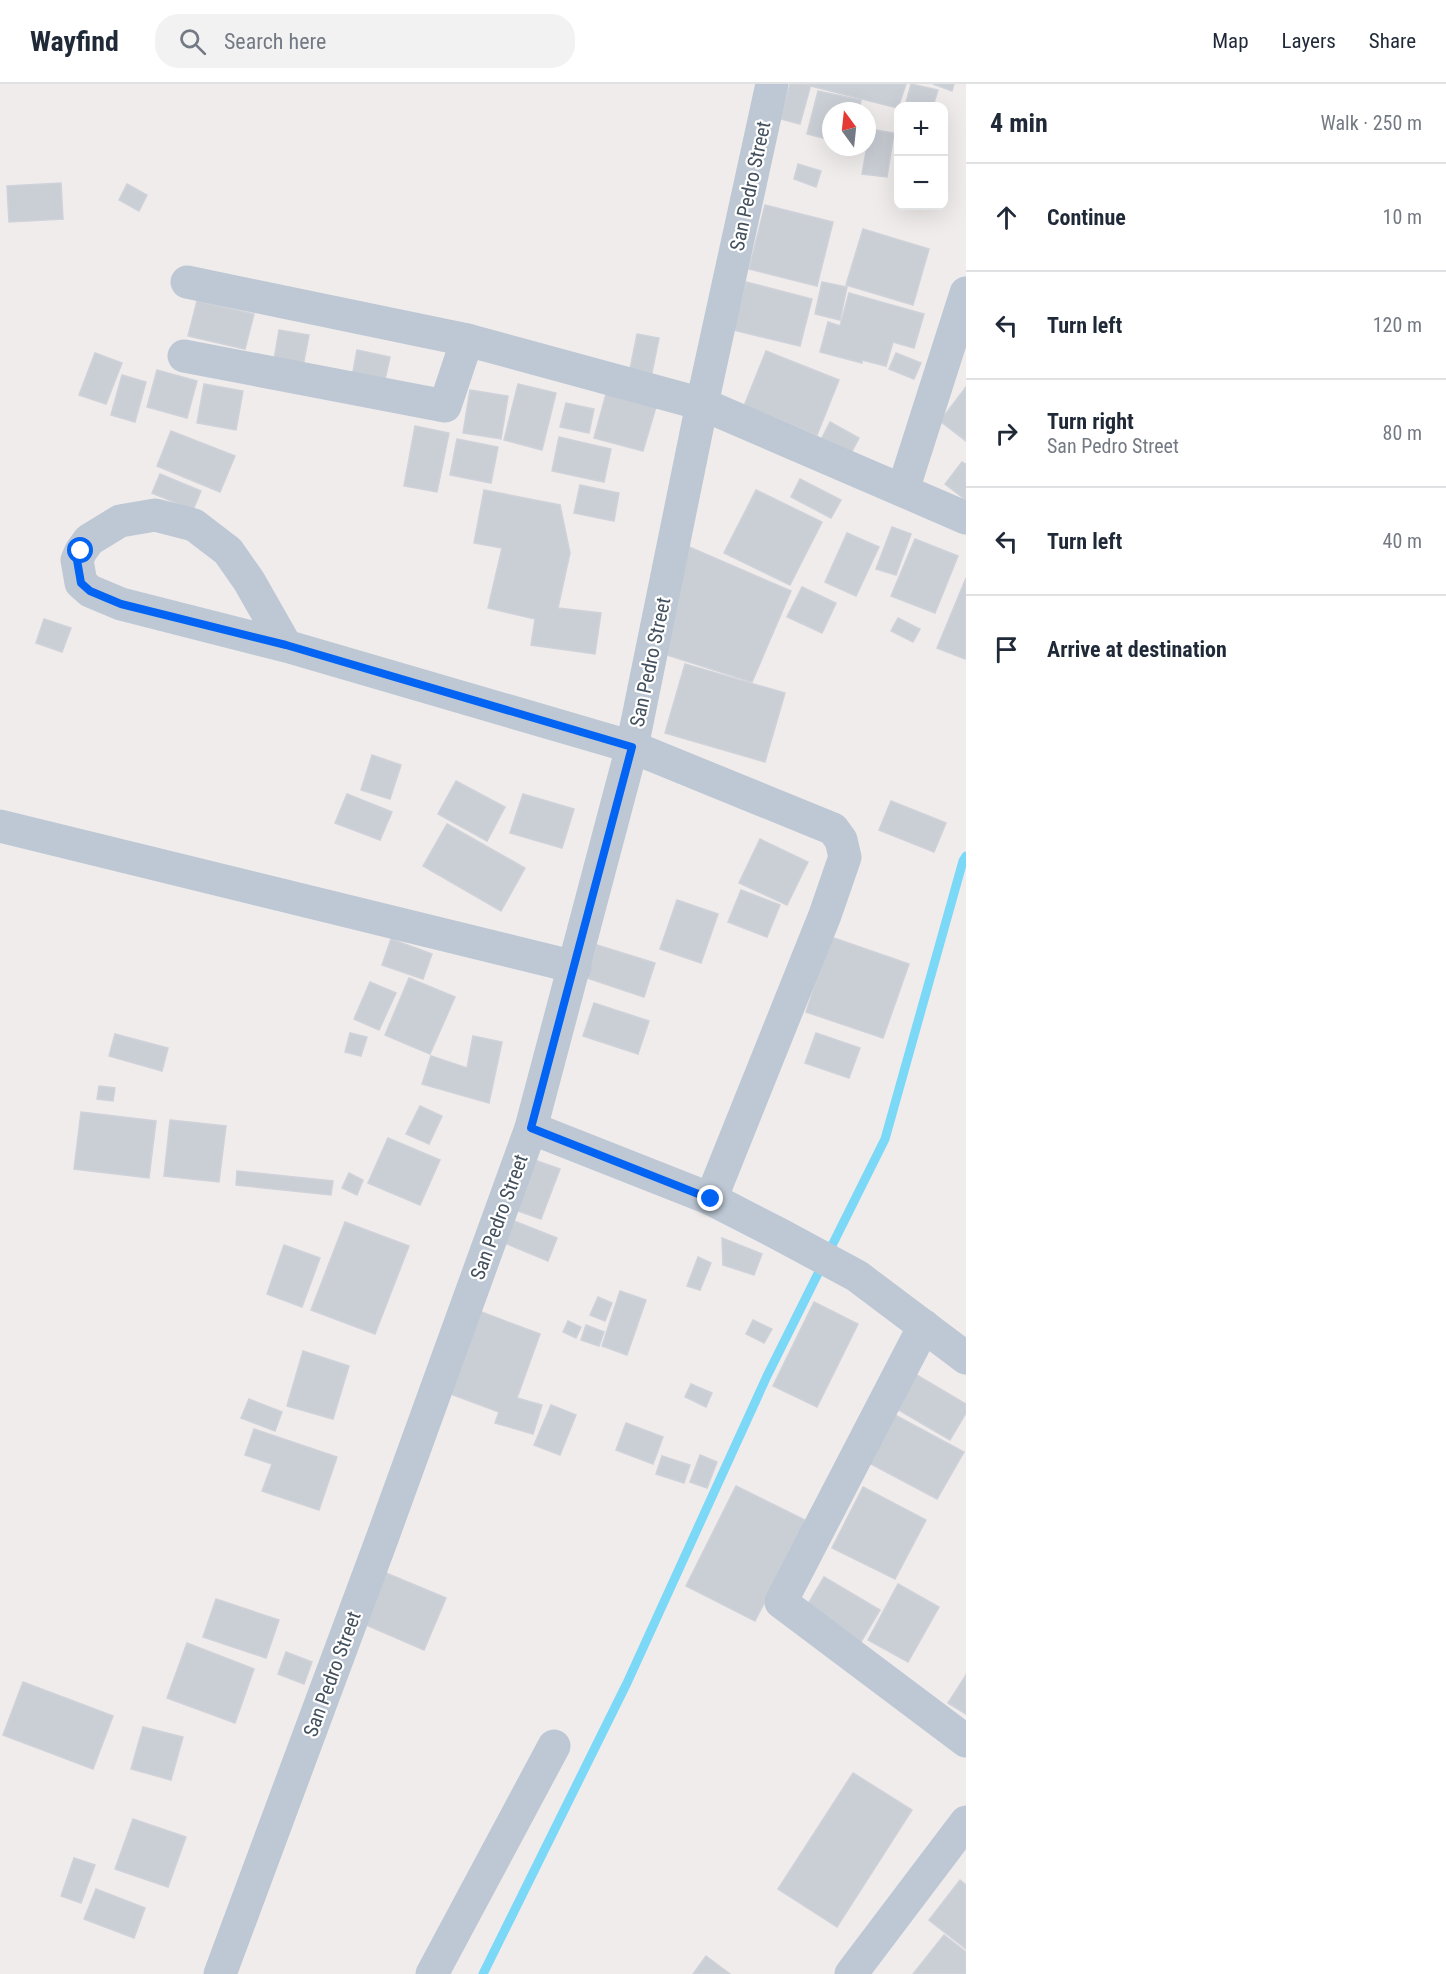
<!DOCTYPE html>
<meta charset="utf-8">
<style>
body{margin:0;font-family:"Roboto Condensed",sans-serif;background:#f2f2f3;color:#1f2937}
.controls{position:absolute;right:18px;top:18px;display:grid;overflow:hidden;border-radius:12px;box-shadow:0 6px 24px #0002}
.controls button{width:54px;height:54px;display:grid;place-items:center;padding:0;border:0;border-bottom:2px solid #e0e1e3;background:#fff;color:#1f2937;font:30px sans-serif}
.compass{position:absolute;left:822px;top:18px;width:54px;height:54px;border-radius:50%;background:#fff;box-shadow:0 6px 24px #0002;rotate:345deg}
.stop{position:absolute;width:18px;height:18px;margin:-14px;border:4px solid #0363f2;border-radius:50%;background:#fff}
.stop.end{background:#0363f2;border-color:#fff;box-shadow:0 2px 6px #0008}
.list{margin:0;padding:0;list-style:none}
h2{display:flex;justify-content:space-between;align-items:center;height:78px;margin:0;padding:0 24px;font-size:26px}
h2 small{font-size:20px;font-weight:400;color:#747a83}
.list li{display:grid;grid-template-columns:39px 1fr auto;gap:18px;align-items:center;box-sizing:border-box;height:108px;padding:0 24px;border-top:2px solid #e0e1e3}
.list b{display:block;font-size:22px;white-space:nowrap}
.list p{margin:0;font-size:20px;white-space:nowrap;color:#747a83}
.list em{font-size:20px;font-style:normal;color:#747a83}
.icon{flex:none;width:33px;height:33px;fill:none;stroke:currentColor;stroke-width:2;stroke-linecap:round;stroke-linejoin:round}
.map{position:relative;flex:none;width:966px;height:1890px;overflow:hidden}
header{display:flex;align-items:center;gap:36px;box-sizing:border-box;height:84px;padding:0 30px;background:#fff;border-bottom:2px solid #e0e1e3}
header strong{font-size:28px}
nav{display:flex;gap:33px;margin-inline-start:auto;font-size:21px}
.search{width:420px;height:54px;background:#f2f2f3;display:flex;align-items:center;gap:15px;box-sizing:border-box;padding:0 21px;border-radius:24px;color:#747a83;font-size:22px}
main{display:flex}
aside{flex:1;background:#fff}
.map>svg:first-child{display:block}
</style>
<header>
<strong>Wayfind</strong>
<div class="search"><svg class="icon" aria-label="search" viewBox="0 0 24 24"><circle cx="10" cy="10" r="6"/><path d="M15 15l6 6"/></svg>Search here</div>
<nav><a>Map</a><a>Layers</a><a>Share</a></nav>
</header>
<main>
<div class="map">
<svg width="966" height="1890" viewBox="0 0 966 1890">
<rect width="100%" height="100%" fill="#f0ecec"/>
<g fill="none" stroke-linecap="round" stroke-linejoin="round">
<polyline stroke="#7bd8f6" stroke-width="9" points="483,1890 627,1599 767,1292 885,1055 963,777 966,772"/>
</g>
<g fill="#caced5" stroke="#cfd2d9" stroke-width="1.5">
<polygon points="790,0 811,0 800,40 781,35"/>
<polygon points="803,0 906,0 898,24"/>
<polygon points="911,0 938,6 933,22 905,22"/>
<polygon points="933,0 954,0 952,7"/>
<polygon points="818,7 861,16 859,27 831,27 831,56 807,50"/>
<polygon points="870,45 894,49 887,93 862,90"/>
<polygon points="798,80 821,87 816,103 794,95"/>
<polygon points="61,99 63,135 9,138 7,102"/>
<polygon points="127,100 147,111 139,127 119,116"/>
<polygon points="765,121 833,138 817,202 749,185"/>
<polygon points="863,145 929,165 913,221 846,201"/>
<polygon points="746,198 812,215 800,262 733,246"/>
<polygon points="822,198 847,203 840,236 815,230"/>
<polygon points="849,209 924,230 914,264 893,258 886,282 862,276 862,279 820,268 828,238 840,242"/>
<polygon points="197,217 254,230 245,265 188,252"/>
<polygon points="279,246 309,251 301,292 272,287"/>
<polygon points="637,250 659,254 652,289 630,285"/>
<polygon points="357,266 390,273 384,300 352,293"/>
<polygon points="766,267 839,296 817,351 744,322"/>
<polygon points="95,269 122,279 106,320 79,311"/>
<polygon points="896,269 921,279 914,295 889,285"/>
<polygon points="157,286 197,297 187,334 147,323"/>
<polygon points="122,291 146,298 135,338 111,331"/>
<polygon points="204,300 243,307 236,346 197,339"/>
<polygon points="518,300 556,309 542,366 504,356"/>
<polygon points="966,303 966,357 940,337"/>
<polygon points="470,306 508,312 501,355 463,349"/>
<polygon points="606,310 656,323 643,367 594,354"/>
<polygon points="566,319 594,325 589,349 560,343"/>
<polygon points="830,338 859,354 849,373 820,358"/>
<polygon points="415,342 449,349 437,408 404,402"/>
<polygon points="171,347 235,372 220,408 157,382"/>
<polygon points="559,353 611,365 604,398 552,387"/>
<polygon points="457,355 498,363 491,399 450,391"/>
<polygon points="962,378 966,380 966,416 945,400"/>
<polygon points="160,390 201,407 193,426 152,409"/>
<polygon points="800,395 841,416 831,434 791,413"/>
<polygon points="580,401 619,409 614,437 574,429"/>
<polygon points="484,406 560,421 570,469 558,524 601,529 595,570 531,561 535,535 488,524 502,464 474,459"/>
<polygon points="756,406 822,438 790,501 724,469"/>
<polygon points="892,443 911,450 896,491 876,485"/>
<polygon points="847,449 879,463 856,512 825,498"/>
<polygon points="915,455 958,472 935,529 891,512"/>
<polygon points="680,459 791,507 752,598 667,571"/>
<polygon points="966,494 966,571 965,575 937,564"/>
<polygon points="802,503 836,519 822,549 787,533"/>
<polygon points="898,534 920,545 913,558 891,547"/>
<polygon points="44,535 71,544 62,568 36,559"/>
<polygon points="685,580 785,609 765,678 665,649"/>
<polygon points="372,671 401,681 390,715 361,706"/>
<polygon points="456,697 505,723 487,757 438,730"/>
<polygon points="347,710 392,728 380,756 335,739"/>
<polygon points="523,710 574,725 562,764 510,749"/>
<polygon points="891,717 946,739 934,768 879,746"/>
<polygon points="447,740 525,784 501,827 423,782"/>
<polygon points="760,755 808,778 787,821 739,799"/>
<polygon points="741,806 780,821 767,853 728,838"/>
<polygon points="677,816 718,830 701,879 660,865"/>
<polygon points="831,853 909,880 883,954 806,928"/>
<polygon points="391,855 432,870 423,895 382,881"/>
<polygon points="597,861 655,879 644,913 587,894"/>
<polygon points="409,894 455,913 430,970 385,951"/>
<polygon points="370,898 396,909 379,946 354,935"/>
<polygon points="594,919 649,937 638,970 583,952"/>
<polygon points="350,949 367,953 361,972 345,968"/>
<polygon points="816,949 860,964 849,994 805,979"/>
<polygon points="115,950 168,964 162,987 109,972"/>
<polygon points="473,952 502,958 489,1019 422,1000 431,972 467,984"/>
<polygon points="99,1002 115,1004 113,1017 97,1015"/>
<polygon points="420,1022 442,1032 429,1060 406,1050"/>
<polygon points="81,1028 156,1037 149,1094 74,1085"/>
<polygon points="170,1036 226,1042 219,1098 164,1092"/>
<polygon points="388,1054 440,1076 420,1121 368,1099"/>
<polygon points="523,1072 560,1085 541,1135 504,1122"/>
<polygon points="237,1087 333,1097 331,1111 236,1101"/>
<polygon points="349,1089 363,1096 357,1111 342,1104"/>
<polygon points="509,1135 557,1154 548,1177 500,1157"/>
<polygon points="345,1138 409,1162 375,1250 311,1226"/>
<polygon points="722,1154 762,1170 754,1191 723,1181"/>
<polygon points="284,1161 320,1174 302,1223 267,1210"/>
<polygon points="698,1173 711,1179 700,1206 687,1202"/>
<polygon points="620,1207 646,1216 627,1271 602,1262"/>
<polygon points="598,1213 612,1219 605,1237 590,1231"/>
<polygon points="814,1218 858,1240 817,1323 773,1302"/>
<polygon points="479,1227 540,1250 517,1314 542,1321 533,1350 495,1339 499,1328 448,1309"/>
<polygon points="753,1236 772,1245 764,1259 746,1250"/>
<polygon points="568,1237 581,1243 576,1254 563,1248"/>
<polygon points="586,1241 604,1248 599,1262 581,1256"/>
<polygon points="303,1267 349,1282 333,1335 287,1322"/>
<polygon points="910,1287 966,1320 966,1329 950,1356 890,1321"/>
<polygon points="691,1300 712,1309 706,1323 685,1313"/>
<polygon points="249,1315 282,1328 275,1347 241,1334"/>
<polygon points="551,1321 576,1331 560,1371 534,1361"/>
<polygon points="895,1331 964,1368 937,1415 869,1379"/>
<polygon points="626,1339 663,1353 653,1380 616,1366"/>
<polygon points="254,1345 337,1373 319,1426 262,1407 272,1380 245,1371"/>
<polygon points="700,1371 717,1378 707,1404 690,1398"/>
<polygon points="662,1372 690,1381 684,1399 656,1390"/>
<polygon points="736,1402 807,1437 755,1537 686,1502"/>
<polygon points="863,1403 926,1436 895,1495 832,1464"/>
<polygon points="386,1489 446,1514 424,1566 364,1540"/>
<polygon points="824,1493 880,1526 858,1563 802,1530"/>
<polygon points="898,1500 939,1523 908,1578 868,1556"/>
<polygon points="216,1515 279,1536 266,1574 203,1553"/>
<polygon points="187,1559 254,1585 235,1639 167,1614"/>
<polygon points="286,1568 312,1578 304,1600 278,1590"/>
<polygon points="966,1591 966,1630 948,1619"/>
<polygon points="23,1598 113,1632 93,1685 3,1651"/>
<polygon points="143,1643 183,1653 171,1696 131,1685"/>
<polygon points="853,1689 912,1726 837,1843 778,1805"/>
<polygon points="133,1735 186,1753 168,1803 115,1785"/>
<polygon points="74,1774 95,1781 81,1819 61,1812"/>
<polygon points="960,1796 966,1801 966,1865 929,1836"/>
<polygon points="96,1805 145,1824 134,1854 84,1835"/>
<polygon points="944,1851 966,1868 966,1890 913,1890"/>
<polygon points="706,1872 730,1890 693,1890"/>
</g>
<g fill="none" stroke-linecap="round" stroke-linejoin="round">
<g stroke="#bdc8d4" stroke-width="33">
<polyline points="187,198 467,256"/>
<polyline points="184,272 445,322 467,256 702,320 966,434"/>
<polyline points="903,406 966,209"/>
<polyline points="286,562 249,497 228,467 194,441 155,431 120,437 89,456 81,467 77,476 81,499 90,507 121,520 286,562 632,663 833,745 841,756 845,773 825,831 711,1115"/>
<polyline points="0,742 575,883"/>
<polyline points="531,1044 711,1115 779,1150 857,1192 966,1274"/>
<polyline points="924,1242 781,1518 966,1657"/>
<polyline points="220,1890 383,1452 531,1044 632,663 702,320 772,0"/>
<polyline points="432,1890 554,1662"/>
<polyline points="851,1890 966,1738"/>
</g>
</g>
<g fill="none" stroke-linecap="round" stroke-linejoin="round">
<polyline stroke="#0363f2" stroke-width="8" points="81,467 77,476 81,499 90,507 121,520 286,561 632,663 531,1044 711,1115"/>
</g>
<g text-anchor="middle" dominant-baseline="central" stroke-width="4.5" stroke-linejoin="round" paint-order="stroke">
<g font-size="20" fill="#424f5c" stroke="#fff">
<text transform="translate(750 102) rotate(-78)">San Pedro Street</text>
<text transform="translate(650 578) rotate(-78)">San Pedro Street</text>
<text transform="translate(499 1133) rotate(-70)">San Pedro Street</text>
<text transform="translate(332 1590) rotate(-70)">San Pedro Street</text>
</g>
</g>
</svg>
<div class="controls">
<button>+</button>
<button>−</button>
</div>
<svg class="compass" viewBox="-18 -18 36 36"><path d="M0-13l5 13h-10z" fill="#e53935"/><path d="M0 13l5-13h-10z" fill="#747a83"/></svg>
<div class="stop" style="left:81px;top:467px"></div>
<div class="stop end" style="left:711px;top:1115px"></div>
</div>
<aside>
<h2>4 min<small>Walk · 250 m</small></h2>
<ul class="list">
<li><svg class="icon" aria-label="ahead" viewBox="0 0 24 24"><path d="M12 20V5M6 11l6-6 6 6"/></svg><div><b>Continue</b></div><em>10 m</em></li>
<li><svg class="icon" aria-label="left" viewBox="0 0 24 24"><path d="M17 20v-9H6M10 6l-5 5 5 5"/></svg><div><b>Turn left</b></div><em>120 m</em></li>
<li><svg class="icon" aria-label="right" viewBox="0 0 24 24"><path d="M7 20v-9h11M14 6l5 5-5 5"/></svg><div><b>Turn right</b><p>San Pedro Street</p></div><em>80 m</em></li>
<li><svg class="icon" aria-label="left" viewBox="0 0 24 24"><path d="M17 20v-9H6M10 6l-5 5 5 5"/></svg><div><b>Turn left</b></div><em>40 m</em></li>
<li><svg class="icon" aria-label="arrive" viewBox="0 0 24 24"><path d="M6 21V4h12l-3 4 3 4H6"/></svg><div><b>Arrive at destination</b></div></li>
</ul>
</aside>
</main>
